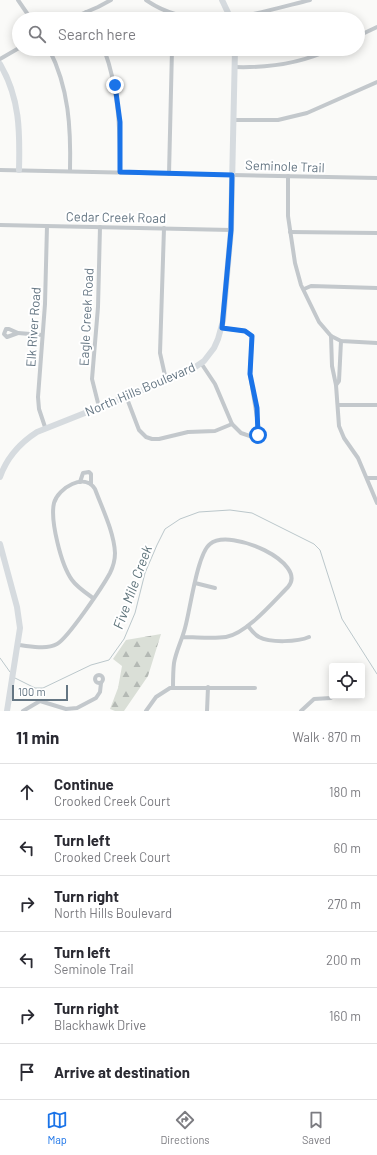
<!DOCTYPE html>
<meta charset="utf-8">
<style>
body{margin:0;font-family:Barlow,sans-serif;background:#f2f2f3;color:#2b2b33}
.controls{position:absolute;right:12px;bottom:12px;display:grid;overflow:hidden;border-radius:4px;box-shadow:0 2px 10px #0003}
.controls button{width:36px;height:36px;display:grid;place-items:center;padding:0;border:0;border-bottom:1px solid #e1e1e2;background:#fff;color:#2b2b33;font:20px sans-serif}
.scale{position:absolute;left:12px;bottom:10px;width:56px;box-sizing:border-box;padding-left:4px;border:2px solid #657683;border-top:0;font-size:11px;line-height:14px;white-space:nowrap;color:#657683;-webkit-text-stroke:3px #fff;paint-order:stroke}
.stop{position:absolute;width:12px;height:12px;margin:-9px;border:3px solid #1a73e8;border-radius:50%;background:#fff}
.stop.end{background:#1a73e8;border-color:#fff;box-shadow:0 1px 4px #0008}
.list{margin:0;padding:0;list-style:none}
h2{display:flex;justify-content:space-between;align-items:center;height:52px;margin:0;padding:0 16px;font-size:17px}
h2 small{font-size:13px;font-weight:400;color:#7c7c81}
.list li{display:grid;grid-template-columns:26px 1fr auto;gap:12px;align-items:center;box-sizing:border-box;height:56px;padding:0 16px;border-top:1px solid #e1e1e2}
.list b{display:block;font-size:15px;white-space:nowrap}
.list p{margin:0;font-size:13px;white-space:nowrap;color:#7c7c81}
.list em{font-size:13px;font-style:normal;color:#7c7c81}
.icon{flex:none;width:22px;height:22px;fill:none;stroke:currentColor;stroke-width:2;stroke-linecap:round;stroke-linejoin:round}
.map{position:relative;flex:none;width:377px;height:711px;overflow:hidden}
.search{position:absolute;background:#fff;box-shadow:0 2px 10px #0003;left:12px;right:12px;top:12px;height:44px;display:flex;align-items:center;gap:10px;box-sizing:border-box;padding:0 14px;border-radius:22px;color:#7c7c81;font-size:15px}
.sheet{height:388px;background:#fff}
nav{display:flex;justify-content:space-around;align-items:center;box-sizing:border-box;height:56px;border-top:1px solid #e1e1e2;background:#fff;font-size:11px;color:#7c7c81}
nav a{display:grid;justify-items:center;gap:2px}
nav .on{color:#1a73e8}
.map>svg:first-child{display:block}
</style>
<div class="map">
<svg width="377" height="711" viewBox="0 0 377 711">
<defs>
<pattern id="forest-firs" width="22" height="20" patternUnits="userSpaceOnUse"><rect width="22" height="20" fill="#dadfd7"/><path d="M5 1l3.5 6h-7zM16 11l3.5 6h-7z" fill="#b4b9b4"/></pattern>
</defs>
<rect width="100%" height="100%" fill="#fafaf8"/>
<polygon fill="url(#forest-firs)" points="161,634 148,676 124,711 115,711 110,709 118,688 122,666 113,659 126,640"/>
<g fill="none" stroke-linecap="round" stroke-linejoin="round">
<g stroke="#bbc7cb" stroke-width="1">
<polyline points="0,658 10,672"/>
<polyline points="15,678 35,688 43,688 91,665 109,660 124,639 135,613 145,573 157,545 165,529 180,519 199,512 230,510 252,513 314,544 320,550 342,619 377,674"/>
</g>
<g stroke="#c3c8cc" stroke-width="4">
<polyline points="18,0 31,19"/>
<path d="M146,0c50,35 111,13 164,0"/>
<polyline points="86,12 90,19"/>
<polyline points="70,19 98,7 111,0"/>
<polyline points="358,36 377,27"/>
<path d="M49,49c20,39 22,79 21,122"/>
<path d="M104,49c15,41 16,80 16,123"/>
<polyline points="0,59 19,48"/>
<path d="M235,67c34,1 65,-3 96,-18"/>
<polyline points="233,120 278,120 307,113 377,82"/>
<polyline points="0,170 377,178"/>
<polyline points="169,174 172,49"/>
<polyline points="288,176 288,216 295,263 301,285 319,322 331,336 341,341 377,343"/>
<polyline points="0,225 231,230"/>
<polyline points="164,228 160,353 166,380"/>
<polyline points="290,232 377,233"/>
<polyline points="304,289 311,286 377,288"/>
<polygon points="6,329 9,329 18,333 7,337 4,334"/>
<polyline points="18,333 42,335"/>
<polyline points="331,336 332,366 336,385 339,426 344,438 358,458 377,503"/>
<polyline points="201,363 215,384 232,424"/>
<polyline points="336,385 339,381 341,341"/>
<polyline points="126,396 139,430 146,437 152,439 159,439 188,432 215,431 232,424 241,433 256,438 259,430 250,374 252,336 245,331 222,328"/>
<polyline points="338,405 377,405"/>
<polyline points="99,407 92,379 98,307 100,227"/>
<polyline points="45,427 39,409 38,397 45,304 47,226"/>
<polyline points="367,478 377,478"/>
<polyline points="80,482 83,473 89,472 91,474 91,484"/>
<polyline points="195,583 215,588"/>
<path d="M248,626c3,4 6,8 11,11 11,6 39,5 50,0"/>
<path d="M18,645c12,1 28,5 39,-1 11,-6 46,-58 53,-71 3,-6 5,-13 5,-20 -1,-21 -13,-45 -20,-64 -10,-17 -37,-1 -41,14 -4,17 7,62 18,77 5,7 14,13 21,18"/>
<circle cx="99" cy="679" r="4"/>
<path d="M173,688c0,-8 0,-17 1,-25 2,-12 8,-23 11,-35 5,-17 12,-74 25,-84 20,-17 99,19 78,43 -15,15 -42,47 -62,50 -14,2 -29,0 -43,0"/>
<polyline points="23,711 40,701 66,709 77,708 96,698 100,692 101,683"/>
<polyline points="146,711 156,697 170,688 255,688"/>
<polyline points="207,711 208,687"/>
<polyline points="301,711 314,699 331,698"/>
</g>
<g stroke="#d6dbdf" stroke-width="6">
<polyline points="222,0 231,19"/>
<path d="M0,64c20,34 20,68 19,106"/>
<path d="M0,477c7,-20 20,-34 37,-45l151,-60 16,-11 10,-13 4,-9 5,-18 8,-91 4,-181"/>
<polyline points="0,544 17,607 20,628 7,711"/>
</g>
</g>
<g fill="none" stroke-linecap="round" stroke-linejoin="round">
<polyline stroke="#1a73e8" stroke-width="5" points="115,85 120,122 120,172 232,175 231,230 222,328 245,331 252,336 250,374 257,408 258,435"/>
</g>
<g text-anchor="middle" dominant-baseline="central" stroke-width="4" stroke-linejoin="round" paint-order="stroke">
<g font-size="13" fill="#657683" stroke="#fff">
<text transform="translate(285 166) rotate(2)">Seminole Trail</text>
<text transform="translate(116 217) rotate(1)">Cedar Creek Road</text>
<text transform="translate(86 317) rotate(-87)">Eagle Creek Road</text>
<text transform="translate(33 327) rotate(-86)">Elk River Road</text>
<text transform="translate(140 389) rotate(-23)">North Hills Boulevard</text>
</g>
<g font-size="14" font-style="italic" fill="#60757c" stroke="#fff">
<text transform="translate(132 587) rotate(-70)">Five Mile Creek</text>
</g>
</g>
</svg>
<div class="controls">
<button><svg class="icon" aria-label="locate" viewBox="0 0 24 24"><circle cx="12" cy="12" r="6"/><path d="M12 2v4M12 18v4M2 12h4M18 12h4"/></svg></button>
</div>
<div class="scale">100 m</div>
<div class="stop" style="left:258px;top:435px"></div>
<div class="stop end" style="left:115px;top:85px"></div>
<div class="search"><svg class="icon" aria-label="search" viewBox="0 0 24 24"><circle cx="10" cy="10" r="6"/><path d="M15 15l6 6"/></svg>Search here</div>
</div>
<section class="sheet">
<h2>11 min<small>Walk · 870 m</small></h2>
<ul class="list">
<li><svg class="icon" aria-label="ahead" viewBox="0 0 24 24"><path d="M12 20V5M6 11l6-6 6 6"/></svg><div><b>Continue</b><p>Crooked Creek Court</p></div><em>180 m</em></li>
<li><svg class="icon" aria-label="left" viewBox="0 0 24 24"><path d="M17 20v-9H6M10 6l-5 5 5 5"/></svg><div><b>Turn left</b><p>Crooked Creek Court</p></div><em>60 m</em></li>
<li><svg class="icon" aria-label="right" viewBox="0 0 24 24"><path d="M7 20v-9h11M14 6l5 5-5 5"/></svg><div><b>Turn right</b><p>North Hills Boulevard</p></div><em>270 m</em></li>
<li><svg class="icon" aria-label="left" viewBox="0 0 24 24"><path d="M17 20v-9H6M10 6l-5 5 5 5"/></svg><div><b>Turn left</b><p>Seminole Trail</p></div><em>200 m</em></li>
<li><svg class="icon" aria-label="right" viewBox="0 0 24 24"><path d="M7 20v-9h11M14 6l5 5-5 5"/></svg><div><b>Turn right</b><p>Blackhawk Drive</p></div><em>160 m</em></li>
<li><svg class="icon" aria-label="arrive" viewBox="0 0 24 24"><path d="M6 21V4h12l-3 4 3 4H6"/></svg><div><b>Arrive at destination</b></div></li>
</ul>
</section>
<nav>
<a class="on"><svg class="icon" aria-label="map" viewBox="0 0 24 24"><path d="M3 6l6-2 6 2 6-2v14l-6 2-6-2-6 2zM9 4v14M15 6v14"/></svg>Map</a>
<a><svg class="icon" aria-label="directions" viewBox="0 0 24 24"><path d="M12 3l9 9-9 9-9-9zM9 14v-3h6M13 9l2 2-2 2"/></svg>Directions</a>
<a><svg class="icon" aria-label="saved" viewBox="0 0 24 24"><path d="M7 4h10v16l-5-4-5 4z"/></svg>Saved</a>
</nav>
